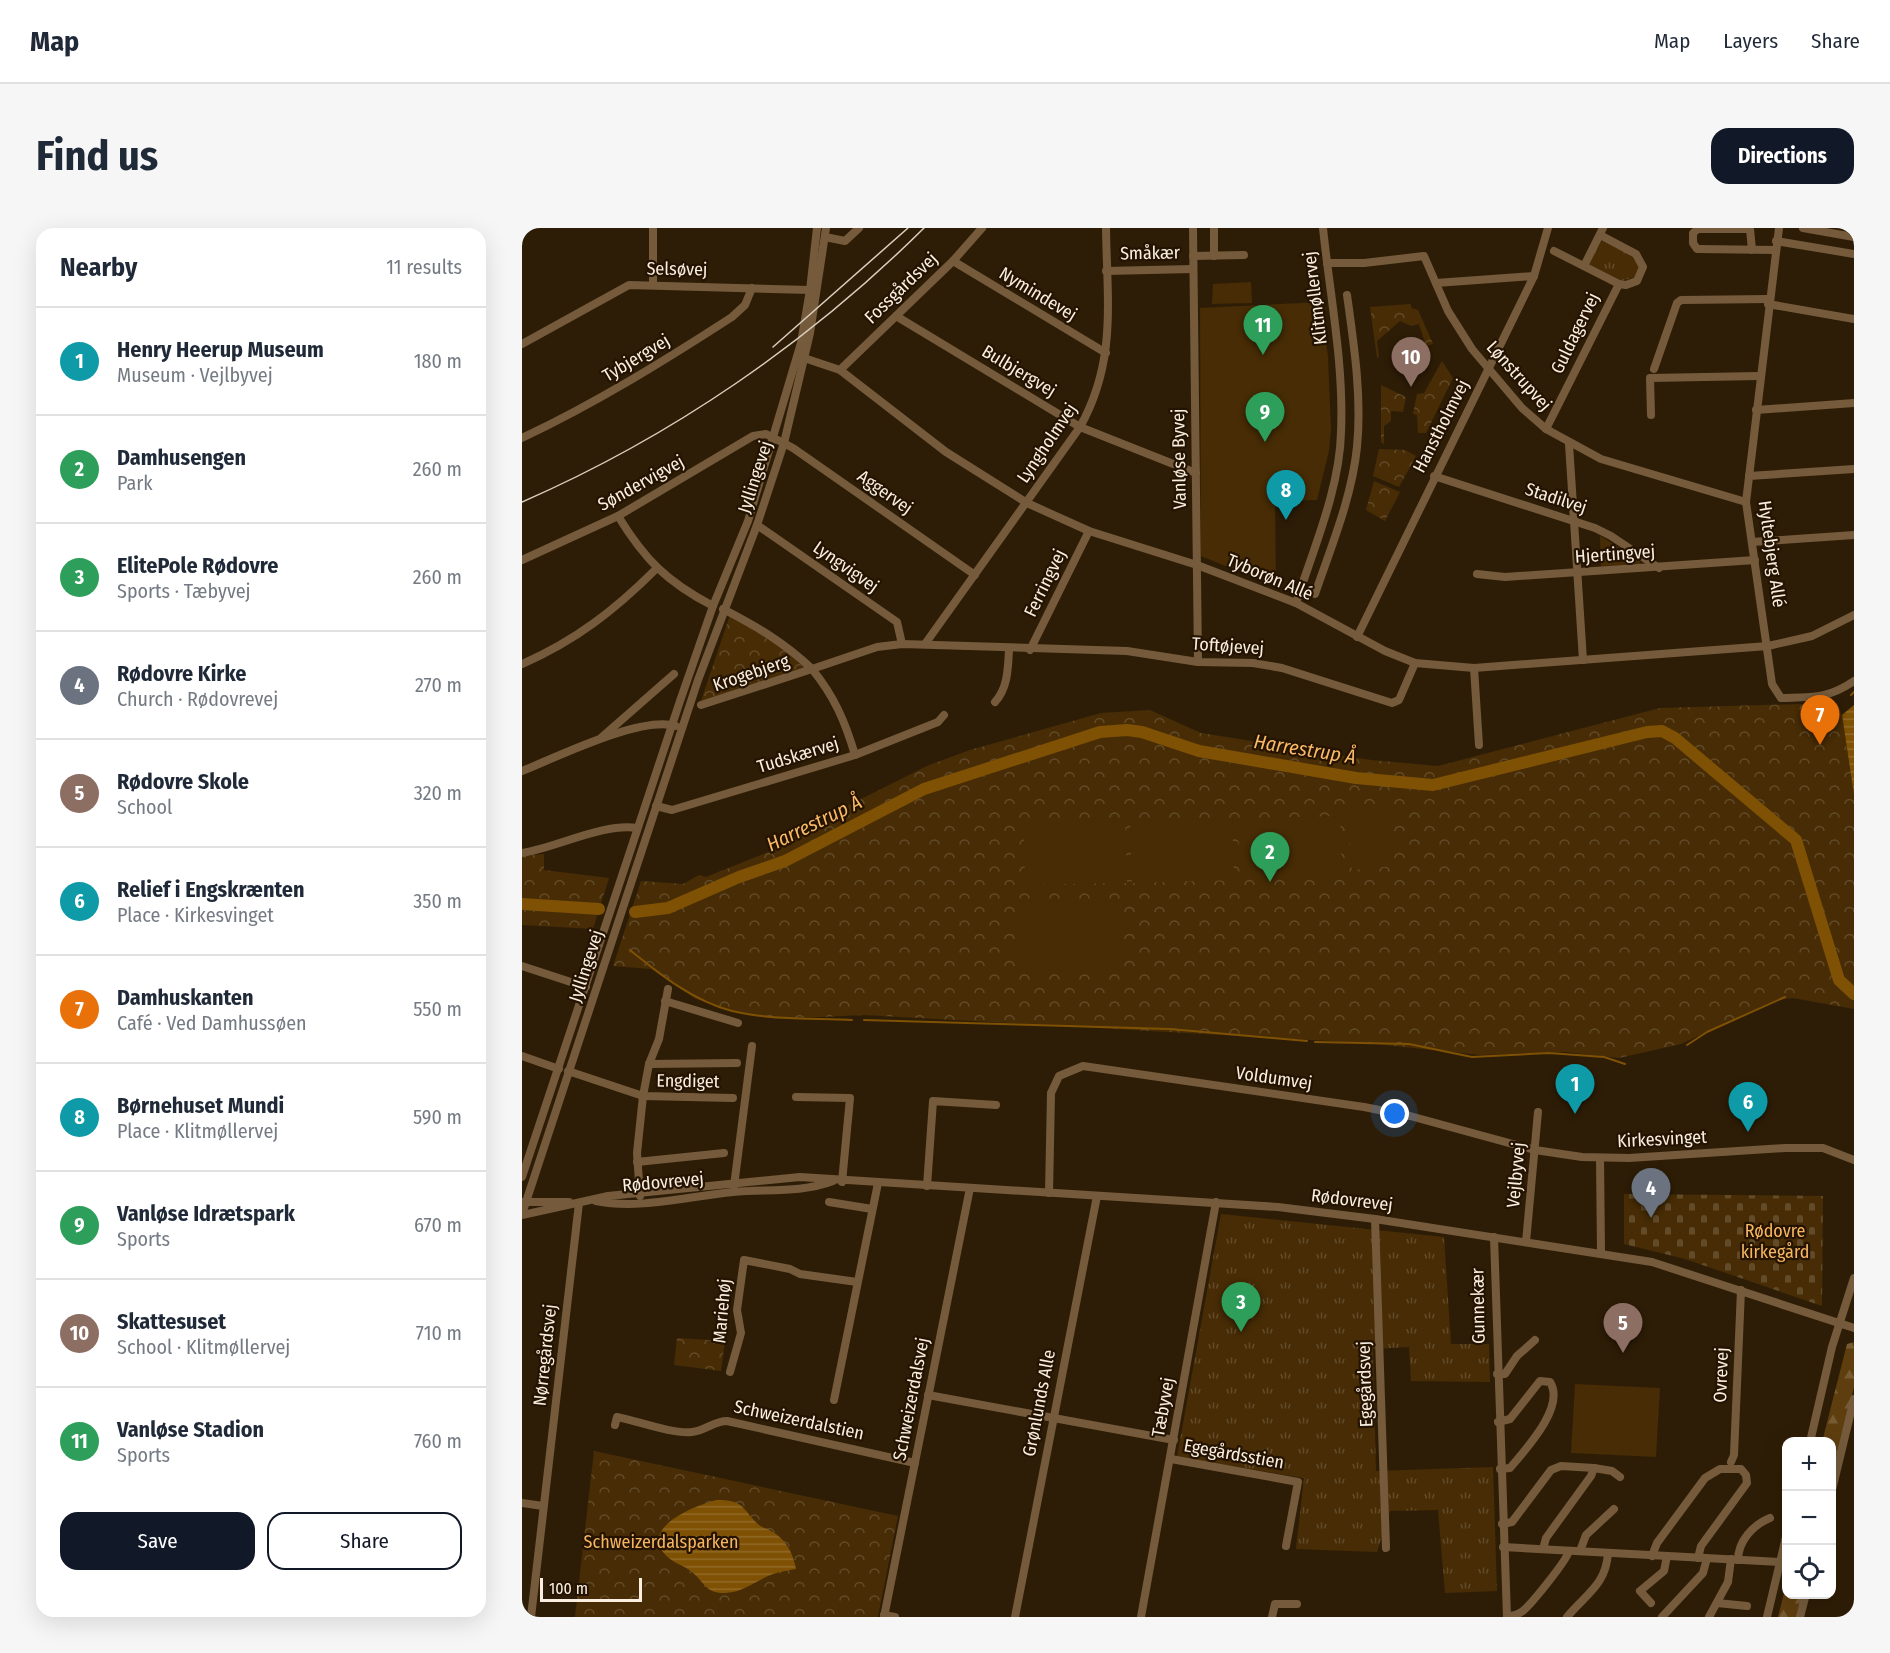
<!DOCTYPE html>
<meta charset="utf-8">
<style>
body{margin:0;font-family:"Fira Sans Condensed",sans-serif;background:#f6f6f7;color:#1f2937}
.controls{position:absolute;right:18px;bottom:18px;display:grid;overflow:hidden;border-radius:12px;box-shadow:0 6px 24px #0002}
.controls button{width:54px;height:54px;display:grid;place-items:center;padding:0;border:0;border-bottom:2px solid #e0e1e3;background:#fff;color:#1f2937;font:30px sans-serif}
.scale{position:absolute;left:18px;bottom:15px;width:102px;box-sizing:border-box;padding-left:6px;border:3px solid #f9eee0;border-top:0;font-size:16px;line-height:21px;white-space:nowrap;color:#f9eee0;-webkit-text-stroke:4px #241300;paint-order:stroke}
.you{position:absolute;left:873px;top:886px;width:21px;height:21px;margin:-15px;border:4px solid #fff;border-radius:50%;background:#1a73e8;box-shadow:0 0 0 9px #1a73e833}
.badge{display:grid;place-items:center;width:39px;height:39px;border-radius:50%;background:#111827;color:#fff;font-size:20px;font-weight:700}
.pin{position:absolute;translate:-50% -50px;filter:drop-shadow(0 2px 3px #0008)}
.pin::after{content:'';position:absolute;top:32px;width:21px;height:18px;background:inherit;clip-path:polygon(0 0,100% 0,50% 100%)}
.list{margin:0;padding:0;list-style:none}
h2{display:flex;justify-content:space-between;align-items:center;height:78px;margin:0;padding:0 24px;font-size:26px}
h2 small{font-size:20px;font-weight:400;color:#747a83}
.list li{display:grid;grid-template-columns:39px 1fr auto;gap:18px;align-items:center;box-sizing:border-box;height:108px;padding:0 24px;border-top:2px solid #e0e1e3}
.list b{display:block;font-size:22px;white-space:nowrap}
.list p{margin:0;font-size:20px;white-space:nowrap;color:#747a83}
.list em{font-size:20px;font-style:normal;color:#747a83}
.actions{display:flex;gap:12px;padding:18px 24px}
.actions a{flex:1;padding:14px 0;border:2px solid #111827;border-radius:18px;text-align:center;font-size:21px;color:#111827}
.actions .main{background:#111827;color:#fff}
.icon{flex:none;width:33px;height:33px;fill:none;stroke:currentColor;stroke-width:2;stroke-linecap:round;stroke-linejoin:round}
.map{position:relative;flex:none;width:1332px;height:1389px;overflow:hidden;border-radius:18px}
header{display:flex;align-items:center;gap:36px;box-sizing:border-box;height:84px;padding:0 30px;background:#fff;border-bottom:2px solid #e0e1e3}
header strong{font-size:28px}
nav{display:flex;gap:33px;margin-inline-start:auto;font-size:21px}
.intro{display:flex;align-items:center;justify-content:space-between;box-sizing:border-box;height:144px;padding:0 36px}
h1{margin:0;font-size:42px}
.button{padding:15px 27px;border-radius:18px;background:#111827;color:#fff;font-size:21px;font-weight:700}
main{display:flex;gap:36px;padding:0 36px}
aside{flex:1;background:#fff;border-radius:18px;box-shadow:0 6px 24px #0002}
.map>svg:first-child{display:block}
</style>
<header>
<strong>Map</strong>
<nav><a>Map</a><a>Layers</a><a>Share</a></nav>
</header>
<div class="intro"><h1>Find us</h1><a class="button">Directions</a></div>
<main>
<aside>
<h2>Nearby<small>11 results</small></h2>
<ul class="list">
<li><span class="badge" style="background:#0f9aa8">1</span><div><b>Henry Heerup Museum</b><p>Museum · Vejlbyvej</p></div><em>180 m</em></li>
<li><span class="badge" style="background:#2e9e5b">2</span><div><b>Damhusengen</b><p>Park</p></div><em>260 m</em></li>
<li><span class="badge" style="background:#2e9e5b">3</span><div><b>ElitePole Rødovre</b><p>Sports · Tæbyvej</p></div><em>260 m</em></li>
<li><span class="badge" style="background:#6b7280">4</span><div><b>Rødovre Kirke</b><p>Church · Rødovrevej</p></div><em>270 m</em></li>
<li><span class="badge" style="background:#8d6e63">5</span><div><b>Rødovre Skole</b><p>School</p></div><em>320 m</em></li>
<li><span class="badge" style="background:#0f9aa8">6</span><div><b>Relief i Engskrænten</b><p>Place · Kirkesvinget</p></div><em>350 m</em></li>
<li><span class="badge" style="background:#e8710a">7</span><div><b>Damhuskanten</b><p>Café · Ved Damhussøen</p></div><em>550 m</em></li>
<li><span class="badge" style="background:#0f9aa8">8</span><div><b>Børnehuset Mundi</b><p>Place · Klitmøllervej</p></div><em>590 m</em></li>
<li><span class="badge" style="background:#2e9e5b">9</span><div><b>Vanløse Idrætspark</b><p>Sports</p></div><em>670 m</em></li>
<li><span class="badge" style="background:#8d6e63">10</span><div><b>Skattesuset</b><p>School · Klitmøllervej</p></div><em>710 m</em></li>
<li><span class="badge" style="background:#2e9e5b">11</span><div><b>Vanløse Stadion</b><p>Sports</p></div><em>760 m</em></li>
</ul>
<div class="actions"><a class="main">Save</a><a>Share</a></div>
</aside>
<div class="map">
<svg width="1332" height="1389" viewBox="0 0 1332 1389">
<defs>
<pattern id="grass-tufts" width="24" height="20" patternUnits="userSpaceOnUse" patternTransform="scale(1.5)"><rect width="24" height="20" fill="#472c05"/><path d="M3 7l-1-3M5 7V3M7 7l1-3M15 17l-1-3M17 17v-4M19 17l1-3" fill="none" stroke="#624b29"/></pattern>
<pattern id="forest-firs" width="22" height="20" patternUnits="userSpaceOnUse" patternTransform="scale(1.5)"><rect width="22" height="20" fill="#5e3e0f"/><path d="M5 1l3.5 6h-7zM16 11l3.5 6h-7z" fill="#765a32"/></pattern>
<pattern id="cemetery-stones" width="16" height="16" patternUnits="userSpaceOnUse" patternTransform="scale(1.5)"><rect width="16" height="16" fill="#472c05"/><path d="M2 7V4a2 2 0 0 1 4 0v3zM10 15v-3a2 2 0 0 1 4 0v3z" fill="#624b29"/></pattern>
<pattern id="park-crowns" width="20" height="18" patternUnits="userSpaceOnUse" patternTransform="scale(1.5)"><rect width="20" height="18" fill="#472c05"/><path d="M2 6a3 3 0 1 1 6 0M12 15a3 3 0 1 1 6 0" fill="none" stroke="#624b29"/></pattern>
<pattern id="water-rules" width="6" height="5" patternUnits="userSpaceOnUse" patternTransform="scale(1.5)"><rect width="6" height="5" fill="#7e5104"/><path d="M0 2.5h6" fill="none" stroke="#916a28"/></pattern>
</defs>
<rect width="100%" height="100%" fill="#2e1d06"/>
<g fill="url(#grass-tufts)">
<polygon points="1078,12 1111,28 1117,37 1114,49 1099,53 1066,36"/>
<polygon points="699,986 922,1009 929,1116 967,1116 968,1154 889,1153 887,1119 851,1121 854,1243 971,1239 975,1363 923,1365 916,1282 868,1283 855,1324 774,1321 782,1250 655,1229"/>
</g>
<g fill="url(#forest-firs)">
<polygon points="1332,1114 1332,1159 1310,1250 1310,1214 1300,1214 1325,1116"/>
<polygon points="1264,1357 1264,1366 1281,1367 1275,1389 1256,1389"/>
</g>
<polygon fill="url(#cemetery-stones)" points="1102,966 1301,968 1300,1078 1163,1031 1102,1016"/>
<g fill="url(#park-crowns)">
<polygon points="888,76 890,80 896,82 911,116 904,118 897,96 889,98 878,93 855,113 857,129 855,130 848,79"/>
<polygon points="920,133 931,150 904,205 896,205 895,187 891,186 895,166 902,165"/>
<polygon points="859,157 884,169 881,184 869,183 869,193 862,198 862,216 859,214"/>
<polygon points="857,221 883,222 894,228 877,259 851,248"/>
<polygon points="852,253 878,264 863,293 844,282"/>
<polygon points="1078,308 1118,333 1118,336 1079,338"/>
<polygon points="208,387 269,426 282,440 178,476"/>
<polygon points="1315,475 1320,487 1332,567 1332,781 1271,770 1254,772 1159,816 1097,830 1043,824 958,827 844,815 342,787 256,791 226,787 174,771 129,741 91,738 119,653 161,656 177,647 184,649 249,623 321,580 407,537 448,522 579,485 628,482 679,505 849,532 916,538 1138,480"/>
<polygon points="22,626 22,642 87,650 71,701 0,697 0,628"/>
<polygon points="155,1110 203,1113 199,1143 152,1137"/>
<polygon points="72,1223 376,1288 356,1389 53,1389"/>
</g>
<g fill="#472c05">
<polygon points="729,54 730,75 690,76 691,56"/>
<polygon points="799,74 806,129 809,202 807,223 795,272 753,273 754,359 679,328 678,80"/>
<polygon points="867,579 872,638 830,642 825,583"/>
<polygon points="818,588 820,649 718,652 716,591"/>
<polygon points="710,591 712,652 610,655 608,593"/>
<polygon points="603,594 605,655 503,657 502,596"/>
<polygon points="494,674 598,675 598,742 494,741"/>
<polygon points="1053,1156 1138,1160 1134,1229 1049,1225"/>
</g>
<g fill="url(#water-rules)">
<polygon points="1332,477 1332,567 1320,487"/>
<path d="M195,1272c29,0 24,9 42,25 3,3 9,3 12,6 15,8 22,22 25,38 -8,1 -16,3 -23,5 -16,6 -29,18 -47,19 -20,1 -21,-10 -33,-20 -10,-9 -21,-9 -30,-21 -20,-27 36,-48 54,-52z"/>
</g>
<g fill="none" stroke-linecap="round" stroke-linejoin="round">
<g stroke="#7e5104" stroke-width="2">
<polyline points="1329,467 1332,464"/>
<path d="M108,722c31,25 63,51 102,61 38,9 81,7 120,9"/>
<polyline points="342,792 648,801 785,813"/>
<polyline points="793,814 887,816 950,829 1027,825 1082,829 1103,836"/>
<polyline points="1165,817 1185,804 1263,769"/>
</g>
<g stroke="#7e5104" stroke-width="12">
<polyline points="0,676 77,681"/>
<polyline points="113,684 146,680 217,649 263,633 402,561 578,504 605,502 620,504 677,523 834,550 911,557 1125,504 1140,503 1153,510 1274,612 1317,752 1332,766"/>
</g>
<g stroke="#755b3c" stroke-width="8">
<polyline points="671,0 676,434"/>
<polyline points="692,0 692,28"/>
<path d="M1257,0l-33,274 26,182 9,14c31,-1 47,1 73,-17"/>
<polyline points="1281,0 1332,9"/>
<polyline points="303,9 323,13 337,0"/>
<polyline points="1254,13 1332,26"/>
<polyline points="1230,22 1228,1 1176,1 1171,5 1171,15 1175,21 1178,21 1253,22"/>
<polyline points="1032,23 1097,56 1104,57 1115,53 1121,39 1114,26 1078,7"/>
<polyline points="671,28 722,27"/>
<polyline points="431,33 584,125"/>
<polyline points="805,35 842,35 902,28 926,83 950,121 1000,180 1024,201 1079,231 1224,274"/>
<polyline points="1062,38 1081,0"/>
<polyline points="584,43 671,41"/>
<polyline points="914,55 1012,48"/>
<polyline points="131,57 131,0"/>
<polyline points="1246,76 1332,91"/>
<polyline points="374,88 558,199 674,245"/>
<polyline points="0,116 107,57 288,62"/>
<polyline points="282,130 318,142 424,224 505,275 567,303 675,337 774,375 863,423 893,435 952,440 1246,418 1290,408 1332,387"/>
<polyline points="1132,141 1155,75 1159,72 1246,71"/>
<polyline points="318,142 431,33 460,0"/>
<polyline points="1234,182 1332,175"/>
<polyline points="1129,187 1128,150 1237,148"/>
<polyline points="1024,201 1097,56"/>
<path d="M0,210c74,-35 142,-77 210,-121l13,-12 7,-17"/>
<polyline points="1047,216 1061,432"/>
<polyline points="912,248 1073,300 1089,308 1137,340"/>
<polyline points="1227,248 1332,241"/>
<path d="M96,288c27,44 49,66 95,90"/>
<polyline points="235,297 375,394 380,416"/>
<polyline points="1230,314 1332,307"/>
<polyline points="0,332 96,288 231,208 244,206 271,220 453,347"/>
<polyline points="955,346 983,349 1233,332"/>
<path d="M793,366c16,-47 37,-97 42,-147 5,-50 -3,-102 -10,-152"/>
<path d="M774,375c17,-53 44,-115 45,-171 3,-68 -11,-136 -18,-204"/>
<polyline points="835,409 1012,48 1026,0"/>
<path d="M403,416l155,-217c37,-66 27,-126 26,-199"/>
<polyline points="508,422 567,303"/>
<path d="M0,436c53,-23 93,-54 134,-95"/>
<polyline points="952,440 957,517"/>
<path d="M473,474c13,-14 13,-34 14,-53"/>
<path d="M179,477l111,-36c-27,-26 -56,-43 -89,-60"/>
<polyline points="80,509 152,446"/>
<path d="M333,527c-10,-34 -21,-59 -43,-86l65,-22 25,-3 225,7 71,11 55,1 29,5 110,35 7,-3 16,-37"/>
<path d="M0,543c35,-14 120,-56 154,-45"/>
<polyline points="134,578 150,582 333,527 416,494 422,487"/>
<path d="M0,625c36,-6 81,-30 115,-25"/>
<polyline points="0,738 64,759"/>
<polyline points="143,773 216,795"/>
<polyline points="0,828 37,841"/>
<polyline points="127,836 215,835"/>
<polyline points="46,843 121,868 211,870"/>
<polyline points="274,869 328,870 320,954"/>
<polyline points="1078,930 1079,1024"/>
<polyline points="115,934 202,925"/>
<polyline points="0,949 158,473 191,378 226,293 279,115 288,62 295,0"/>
<polyline points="212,958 230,818"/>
<polyline points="405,958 411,873 474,877"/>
<polyline points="527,965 529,865 537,848 561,838 842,879 888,888 1013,922 1060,929 1107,930 1263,920 1301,920 1332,932"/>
<polyline points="118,968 115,925 121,868 127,836 137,811 146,761"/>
<path d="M74,973c43,9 93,-5 137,-9 33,-3 69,1 100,-11"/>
<polyline points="0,974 47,974"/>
<polyline points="307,974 350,981"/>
<polyline points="0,986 176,452 235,297 262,215 288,105 304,0"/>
<polyline points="0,987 86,968 278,949 756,979 853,991 1130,1034 1332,1100"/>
<polyline points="853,991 864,1320"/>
<polyline points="972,1009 985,1389"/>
<polyline points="1004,1014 1016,884"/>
<polyline points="208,1144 219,1105 215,1082 222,1032 268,1041 278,1046 335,1054"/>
<polyline points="975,1146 983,1146 995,1128 1013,1112"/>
<polyline points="406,1167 652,1212"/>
<polyline points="312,1172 356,955"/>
<path d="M976,1194l12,-3 30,-38 10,1c16,25 -25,68 -40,86l-10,1"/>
<path d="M93,1197l2,-8c21,4 54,17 75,15 13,-1 22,-11 35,-11l188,42"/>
<polyline points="1288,1214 1310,1119 1332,1050"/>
<polyline points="649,1231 776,1254 764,1318"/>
<polyline points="1209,1234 1212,1227 1219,1062"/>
<polyline points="1072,1240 1090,1243 1098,1249"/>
<polyline points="1310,1262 1332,1171"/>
<polyline points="0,1275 21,1278"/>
<polyline points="980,1296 990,1294 1029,1242 1039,1238 1072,1240 1069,1248 1024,1310 1021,1321"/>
<polyline points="981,1319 1258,1334"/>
<polyline points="1058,1323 1064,1307 1092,1281"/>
<polyline points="1130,1328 1135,1315 1183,1250 1198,1241 1219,1241 1224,1247 1225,1255 1179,1318 1176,1330"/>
<path d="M1216,1332c0,-19 15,-35 32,-42"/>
<polyline points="1129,1375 1118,1363 1142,1343 1145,1328"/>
<polyline points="1195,1375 1225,1378"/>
<polyline points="362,1387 373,1389"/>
<polyline points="9,1389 57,975"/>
<polyline points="362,1389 448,960"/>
<polyline points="493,1389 575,968"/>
<polyline points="619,1389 694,974"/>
<polyline points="750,1389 753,1376 775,1376"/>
<path d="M985,1389c6,-2 12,-2 17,-7 9,-8 43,-50 45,-59"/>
<path d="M1045,1389c19,-23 39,-32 41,-64"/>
<polyline points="1140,1389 1181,1345 1185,1330"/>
<polyline points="1187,1389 1206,1354 1209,1331"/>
<polyline points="1245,1389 1264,1309"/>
<polyline points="1278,1389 1284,1366"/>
</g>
<g stroke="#dacebf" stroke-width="1.5">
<polyline points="251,119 386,0"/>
<path d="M0,274c149,-65 286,-159 402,-274"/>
</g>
</g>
<g text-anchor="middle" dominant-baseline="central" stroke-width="4.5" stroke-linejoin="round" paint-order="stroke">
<g font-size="18" fill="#f9eee0" stroke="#241300">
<text transform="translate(628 25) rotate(-1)">Småkær</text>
<text transform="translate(155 41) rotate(1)">Selsøvej</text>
<text transform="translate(379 60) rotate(-44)">Fossgårdsvej</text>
<text transform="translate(516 66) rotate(31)">Nymindevej</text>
<text transform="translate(793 70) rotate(-97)">Klitmøllervej</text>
<text transform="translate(1053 105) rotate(-64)">Guldagervej</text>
<text transform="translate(114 130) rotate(-31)">Tybjergvej</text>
<text transform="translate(497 143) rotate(31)">Bulbjergvej</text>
<text transform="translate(997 148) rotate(48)">Lønstrupvej</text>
<text transform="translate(919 198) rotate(-63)">Hanstholmvej</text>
<text transform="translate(525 215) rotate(-56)">Lyngholmvej</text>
<text transform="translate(657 231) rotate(-91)">Vanløse Byvej</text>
<text transform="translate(233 249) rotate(-72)">Jyllingevej</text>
<text transform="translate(119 255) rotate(-29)">Søndervigvej</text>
<text transform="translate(363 264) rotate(35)">Aggervej</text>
<text transform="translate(1034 270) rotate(18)">Stadilvej</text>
<text transform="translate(1093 326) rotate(-4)">Hjertingvej</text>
<text transform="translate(1250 326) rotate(82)">Hyltebjerg Allé</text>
<text transform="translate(324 339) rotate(35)">Lyngvigvej</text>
<text transform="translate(748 349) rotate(23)">Tyborøn Allé</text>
<text transform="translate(523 355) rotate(-64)">Ferringvej</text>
<text transform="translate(706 418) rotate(4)">Toftøjevej</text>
<text transform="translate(229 445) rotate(-19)">Krogebjerg</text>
<text transform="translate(276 527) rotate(-17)">Tudskærvej</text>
<text transform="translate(64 738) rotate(-72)">Jyllingevej</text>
<text transform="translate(752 850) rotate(8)">Voldumvej</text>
<text transform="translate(166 853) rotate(1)">Engdiget</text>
<text transform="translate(1140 911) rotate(-3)">Kirkesvinget</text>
<text transform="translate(994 947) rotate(-85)">Vejlbyvej</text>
<text transform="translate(141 954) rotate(-5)">Rødovrevej</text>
<text transform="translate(830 972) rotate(7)">Rødovrevej</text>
<text transform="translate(956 1078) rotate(-91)">Gunnekær</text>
<text transform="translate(200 1083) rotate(-85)">Mariehøj</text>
<text transform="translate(23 1127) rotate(-84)">Nørregårdsvej</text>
<text transform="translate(1199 1147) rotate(-88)">Ovrevej</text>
<text transform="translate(843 1156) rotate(-92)">Egegårdsvej</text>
<text transform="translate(389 1171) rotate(-79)">Schweizerdalsvej</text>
<text transform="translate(517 1175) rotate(-79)">Grønlunds Alle</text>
<text transform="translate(641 1179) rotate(-80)">Tæbyvej</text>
<text transform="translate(277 1192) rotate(12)">Schweizerdalstien</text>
<text transform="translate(712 1226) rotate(10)">Egegårdsstien</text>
</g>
<g font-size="18" fill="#f6b663" stroke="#241300">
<text x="1253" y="1003">Rødovre<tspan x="1253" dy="21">kirkegård</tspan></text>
<text x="139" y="1314">Schweizerdalsparken</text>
</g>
<g font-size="20" font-style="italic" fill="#faba68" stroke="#241300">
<text transform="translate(783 521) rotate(9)">Harrestrup Å</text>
<text transform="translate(292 595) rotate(-26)">Harrestrup Å</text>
</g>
</g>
</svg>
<div class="controls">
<button>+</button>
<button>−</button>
<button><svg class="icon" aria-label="locate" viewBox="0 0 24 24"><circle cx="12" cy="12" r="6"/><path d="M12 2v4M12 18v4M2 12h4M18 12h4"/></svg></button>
</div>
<div class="scale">100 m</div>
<div class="you"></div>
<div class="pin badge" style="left:1053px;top:886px;background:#0f9aa8">1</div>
<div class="pin badge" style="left:748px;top:654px;background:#2e9e5b">2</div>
<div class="pin badge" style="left:719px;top:1104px;background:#2e9e5b">3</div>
<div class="pin badge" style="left:1129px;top:990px;background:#6b7280">4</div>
<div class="pin badge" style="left:1101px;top:1125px;background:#8d6e63">5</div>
<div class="pin badge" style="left:1226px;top:904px;background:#0f9aa8">6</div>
<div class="pin badge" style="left:1298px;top:517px;background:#e8710a">7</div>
<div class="pin badge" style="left:764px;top:292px;background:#0f9aa8">8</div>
<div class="pin badge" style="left:743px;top:214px;background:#2e9e5b">9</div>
<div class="pin badge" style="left:889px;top:159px;background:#8d6e63">10</div>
<div class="pin badge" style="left:741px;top:127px;background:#2e9e5b">11</div>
</div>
</main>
